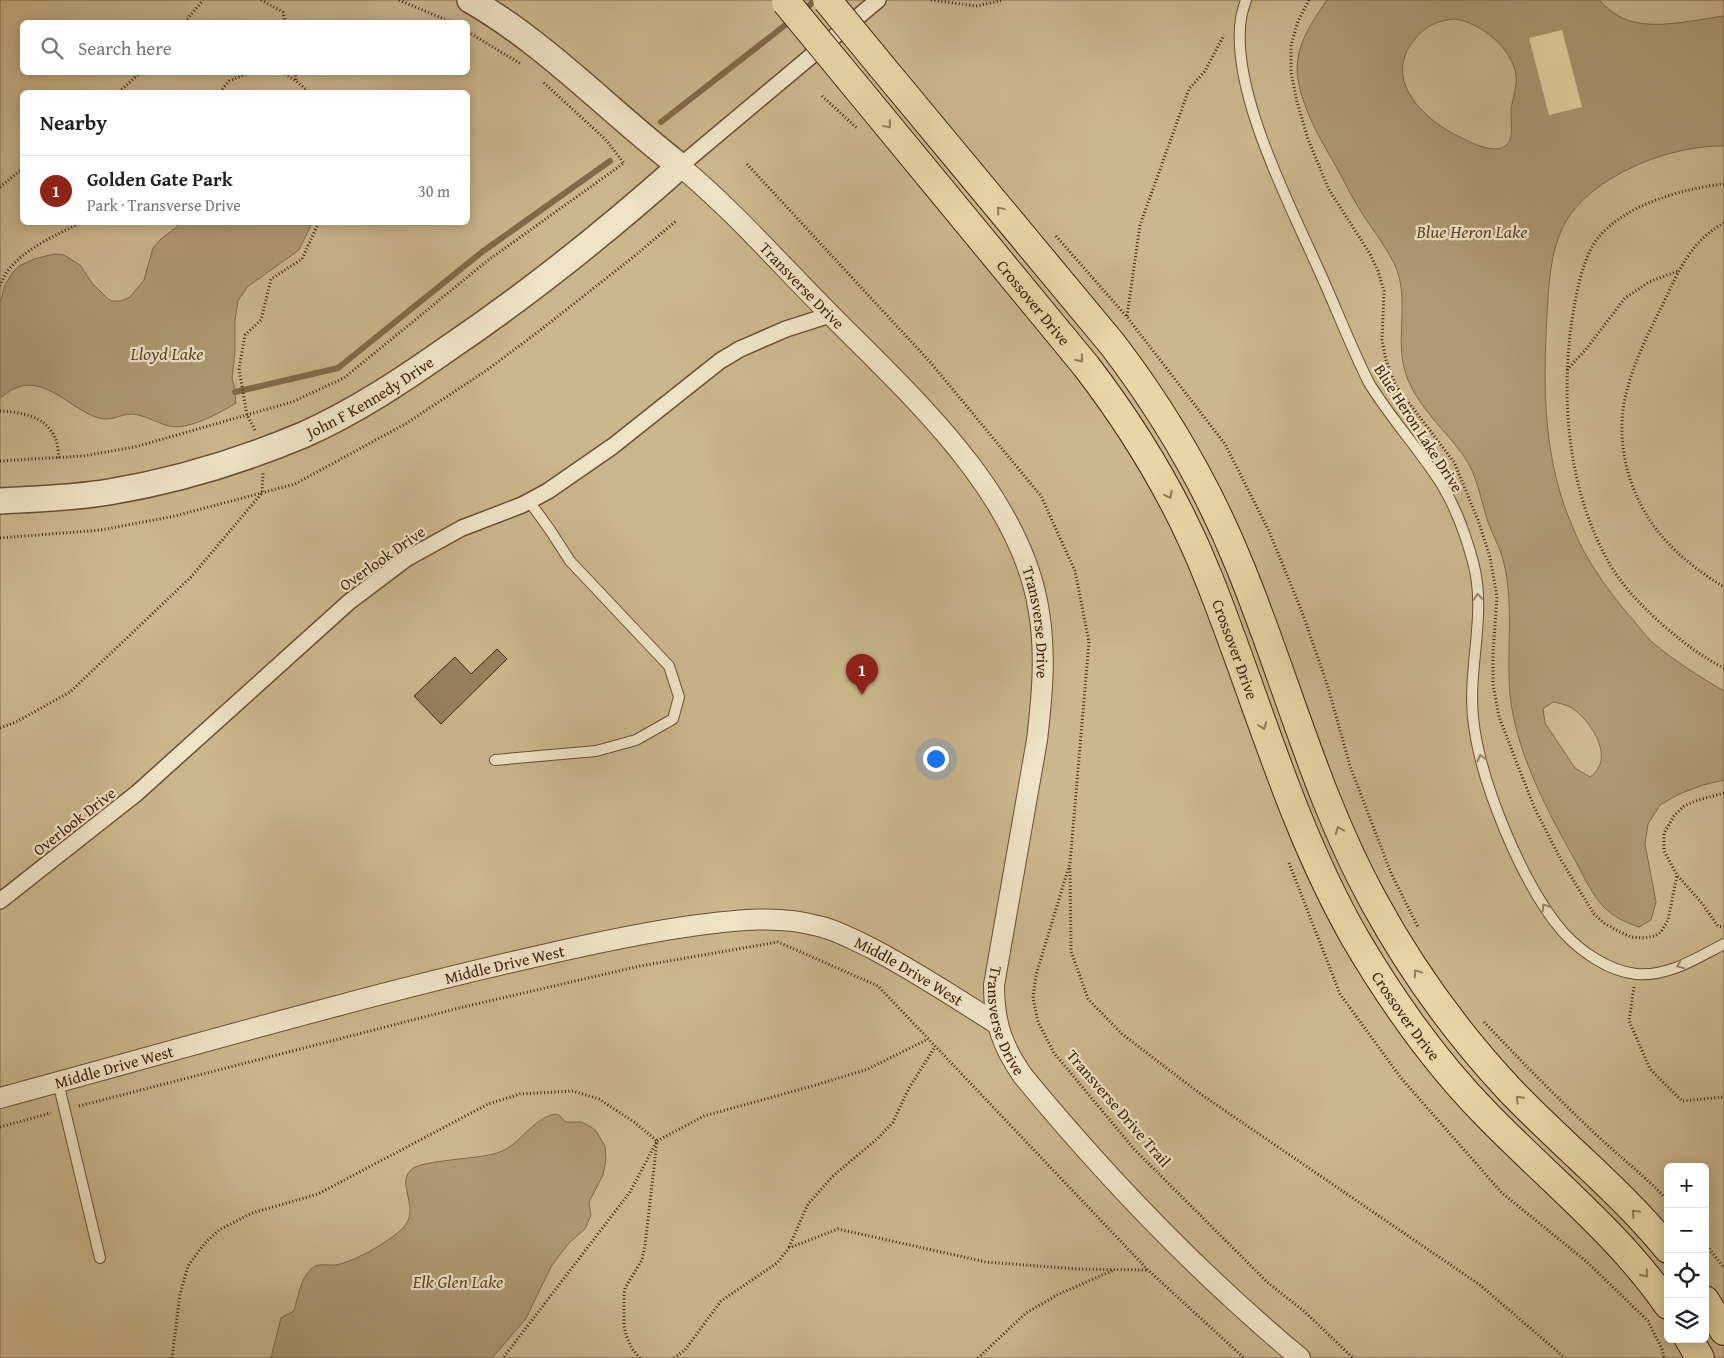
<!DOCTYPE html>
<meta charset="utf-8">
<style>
body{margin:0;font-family:"Gentium Book Plus",serif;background:#f2f2f2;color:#202124}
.controls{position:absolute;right:15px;bottom:15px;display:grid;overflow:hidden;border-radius:8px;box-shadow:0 2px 12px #0003}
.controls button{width:45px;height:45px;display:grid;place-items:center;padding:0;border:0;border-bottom:1px solid #e0e0e0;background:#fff;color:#202124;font:25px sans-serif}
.you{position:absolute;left:935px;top:758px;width:18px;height:18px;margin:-12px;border:4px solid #fff;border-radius:50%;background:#1a73e8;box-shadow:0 0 0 8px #1a73e833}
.badge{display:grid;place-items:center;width:32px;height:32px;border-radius:50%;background:#8f2418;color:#fff;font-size:16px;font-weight:700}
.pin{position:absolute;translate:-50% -41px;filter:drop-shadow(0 1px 2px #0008)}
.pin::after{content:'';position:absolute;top:26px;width:18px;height:15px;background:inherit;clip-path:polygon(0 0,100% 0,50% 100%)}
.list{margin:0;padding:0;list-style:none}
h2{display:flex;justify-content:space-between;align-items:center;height:65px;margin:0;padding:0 20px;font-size:21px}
h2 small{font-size:16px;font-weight:400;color:#757577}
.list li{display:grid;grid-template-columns:32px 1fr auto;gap:15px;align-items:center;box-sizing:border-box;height:70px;padding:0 20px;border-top:1px solid #e0e0e0}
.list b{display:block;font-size:19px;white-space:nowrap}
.list p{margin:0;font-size:16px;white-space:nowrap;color:#757577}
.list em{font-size:16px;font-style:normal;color:#757577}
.icon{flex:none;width:28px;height:28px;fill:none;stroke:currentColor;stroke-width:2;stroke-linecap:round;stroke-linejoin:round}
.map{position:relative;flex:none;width:1724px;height:1358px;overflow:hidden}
.search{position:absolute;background:#fff;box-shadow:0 2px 12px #0003;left:20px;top:20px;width:450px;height:55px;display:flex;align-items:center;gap:12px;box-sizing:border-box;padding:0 18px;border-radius:8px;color:#757577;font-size:19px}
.panel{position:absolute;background:#fff;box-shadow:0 2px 12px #0003;left:20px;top:90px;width:450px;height:135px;border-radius:8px}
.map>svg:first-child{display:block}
</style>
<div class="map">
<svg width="1724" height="1358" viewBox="0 0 1724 1358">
<rect width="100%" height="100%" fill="#e7d6a7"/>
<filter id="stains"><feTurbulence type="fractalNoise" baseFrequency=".004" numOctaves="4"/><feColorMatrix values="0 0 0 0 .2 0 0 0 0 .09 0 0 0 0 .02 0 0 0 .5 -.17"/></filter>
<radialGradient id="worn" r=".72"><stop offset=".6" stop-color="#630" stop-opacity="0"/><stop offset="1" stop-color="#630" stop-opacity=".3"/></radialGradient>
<path fill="#cbb78d" stroke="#866c4c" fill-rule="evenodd" d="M0,0h1724v1358h-1724zM22,22h446v50h-446zM22,92h446v130h-446zM1668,1167h37v172h-37z"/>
<g fill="#ae9972" stroke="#826949" fill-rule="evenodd">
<path d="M1327,0h272c5,5 11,11 18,15 28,18 75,5 107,1v130c-51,-1 -123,26 -154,69 -20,29 -21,67 -23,101 -4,74 -4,143 26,212 4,9 8,19 13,27 14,24 30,46 49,67 5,7 11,14 17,20 21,18 48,35 72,49v89l-21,5 -24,9 -19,11 -12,19 -3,20 11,58 -5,18 -12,7c-12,-4 -23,-9 -32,-17 -13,-11 -23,-33 -31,-48 -28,-50 -60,-109 -66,-167 -4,-46 5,-95 -8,-139 -4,-12 -10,-23 -14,-34 -8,-24 -10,-46 -25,-67 -18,-25 -43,-46 -55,-75 -16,-38 4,-80 -14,-117 -9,-17 -20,-32 -31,-48 -9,-14 -17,-30 -25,-45 -16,-28 -34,-57 -40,-90 -5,-31 12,-55 29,-80zM1455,19c26,4 57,29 61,56 1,12 -3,23 -5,34 -1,15 7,39 -16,40 -11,0 -23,-6 -33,-11 -36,-16 -82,-58 -47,-99 10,-13 24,-19 40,-20zM1553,702c6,1 14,3 19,6 20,14 44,51 18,69l-15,-9 -30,-45 -2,-14z"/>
<path d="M183,222l129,1 -13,27 -52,37 -9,14 -3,19v31l-3,28 2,6 2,18c-16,10 -49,28 -67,23 -12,-3 -24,-11 -37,-12 -12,0 -21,8 -33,4 -27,-7 -53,-43 -83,-30 -6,2 -11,7 -16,10v-95l5,-18 8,-13 6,-6 15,-7 20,-5 10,1 16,10 12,18 16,16 4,2h9l9,-4 14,-17 9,-32 8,-9z"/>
<path d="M555,1114l4,1 7,7h15l9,4 6,5 9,15 1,14 -3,15 -14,27 2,13 -6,14 -16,14 -17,22 -27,55 -33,38h-221l10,-40 13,-7c4,-14 6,-31 17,-42 8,-7 16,-3 25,-4 20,-4 52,-23 66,-36 21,-20 -8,-45 10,-60 10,-9 67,-10 85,-16 23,-7 34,-34 58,-39z"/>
</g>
<polygon fill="#e7d6a7" points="1562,30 1582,107 1549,115 1529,38"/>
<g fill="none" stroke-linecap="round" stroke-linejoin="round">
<g stroke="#826949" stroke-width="6">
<polyline points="803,11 815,0"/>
<polyline points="661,122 793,19"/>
<polyline points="235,392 338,368 482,252 610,161"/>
</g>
</g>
<polygon fill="#97805d" stroke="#40220c" points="497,649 507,659 441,724 414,696 455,657 471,674"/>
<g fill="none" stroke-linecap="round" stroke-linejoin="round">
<defs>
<g id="service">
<path d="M1246,0c-2,6 -4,12 -5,18 -11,71 47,183 76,248 18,39 33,79 52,117 22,36 51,67 73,102 14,23 24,51 31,77 14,51 -5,103 0,155 6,63 49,167 90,215 18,20 46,39 73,42 32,3 61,-16 88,-30"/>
<polyline points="495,760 596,751 636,740 673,719 679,697 669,666 570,561 550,530 529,501"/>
<polyline points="58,1082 100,1258"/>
</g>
<g id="pedestrian">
<polyline points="680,166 878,0"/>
<polyline points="0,901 137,793 349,602 406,559 462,528 522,505 548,491 613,446 720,361 740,349 786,329 830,315"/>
</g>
<g id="minor">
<path id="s1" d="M680,166c54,45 101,99 150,148 81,82 191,179 209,298 7,43 3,85 -2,128l-43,245c0,37 8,61 29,91 84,102 175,197 277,282"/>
<path id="s2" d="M0,1098c181,-49 361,-102 543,-143 52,-12 103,-23 155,-30 39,-5 82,-10 120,1 19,4 36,14 53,22 44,23 85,50 126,76"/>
</g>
<g id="tertiary">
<path id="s3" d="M0,501c36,-2 73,-3 109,-9 66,-11 132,-31 194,-57 52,-23 100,-55 147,-88 81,-55 157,-116 230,-181 -70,-54 -133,-122 -210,-166"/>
</g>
<g id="trunk">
<path d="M882,67l231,278c51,67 94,140 126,219 46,111 76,230 134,336 37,68 82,131 135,188 52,55 112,102 160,161"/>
<path id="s4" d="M857,88l229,278c50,65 93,137 123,213 48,120 82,247 146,359 37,63 80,124 131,176 61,63 132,119 182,191"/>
<polyline points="1705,1300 1724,1331"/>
<polyline points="1689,1339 1700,1358"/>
</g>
</defs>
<use href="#service" stroke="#6a4f33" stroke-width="12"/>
<use href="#pedestrian" stroke="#6a4f33" stroke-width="18"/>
<use href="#minor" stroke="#6a4f33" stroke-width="22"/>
<use href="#tertiary" stroke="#6a4f33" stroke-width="28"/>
<use href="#trunk" stroke="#40220c" stroke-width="30"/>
<g stroke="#40220c" stroke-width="3" stroke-dasharray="1 2.5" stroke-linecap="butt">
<polyline points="261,0 283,12 285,22"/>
<polyline points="399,0 451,22"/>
<polyline points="931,0 976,6 1003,0"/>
<polyline points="1309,0 1298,21 1291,45 1291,72 1297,102 1308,139 1328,188 1370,254 1378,271 1384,291 1382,340 1386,360 1396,386 1454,462 1478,520 1490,557 1497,597 1493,654 1493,684 1499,717 1534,807 1561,860 1594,914 1604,923 1620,932 1631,937 1645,938 1655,936 1661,932 1668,920 1677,875"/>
<polyline points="185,22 203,0"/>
<polyline points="468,32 521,64"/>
<polyline points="282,72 296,81 309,92"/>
<polyline points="295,72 296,80"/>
<polyline points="119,92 141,72"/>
<polyline points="220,92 229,81 251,72"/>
<polyline points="822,96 858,129"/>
<polyline points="747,164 931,363 1041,496 1075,571 1089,642 1070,863 1036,975 1033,998 1038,1022 1054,1053 1134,1149 1267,1282 1305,1312 1353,1358"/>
<path d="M1724,184c-40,4 -100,21 -126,54 -17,22 -23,62 -27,89 -10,77 -2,163 36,232 14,27 36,48 58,68 19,16 37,30 59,41"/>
<polyline points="0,187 22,169"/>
<path d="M1724,223c-35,19 -46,50 -62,83 -14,28 -29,58 -36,88 -12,47 3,103 34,140 17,21 41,39 64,53"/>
<polyline points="1056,236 1127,317 1225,444 1269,531 1302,612 1328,687 1350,766 1391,873 1418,927"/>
<path d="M0,286c10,-32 53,-49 82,-64"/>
<polyline points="1127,316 1140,225 1189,89 1205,71 1224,35"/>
<polyline points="1567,370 1587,348 1625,298 1649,282 1678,271"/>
<polyline points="1380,376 1390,369"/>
<path d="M0,411c21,1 46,5 55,27 3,5 3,14 4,20"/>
<polyline points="255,430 247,415 239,369 245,335 261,320 271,279 302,259 319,222"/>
<polyline points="0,461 83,456 135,447 292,402 344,378 487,261 624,163 605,139 543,82"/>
<polyline points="0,538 101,530 175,516 295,484 407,423 487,370 543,328 637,254 676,221"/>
<polyline points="0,728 16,722 70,692 191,577 262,493 263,473"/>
<polyline points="1724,793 1698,800 1684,806 1674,816 1664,833 1664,851 1677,875 1701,902 1718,926 1724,927"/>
<polyline points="1289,863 1340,994 1401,1078 1502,1193 1587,1262 1648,1321 1662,1349 1664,1358"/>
<polyline points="1070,868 1071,951 1088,999 1122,1034 1202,1095 1480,1285 1565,1358"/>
<polyline points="1634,987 1629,1021 1650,1069 1682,1101 1724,1097"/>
<path d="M1484,1022c39,41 78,81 119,119 22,20 45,38 65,60"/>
<polyline points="79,1106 459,1008 640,966 778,942 878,986 1148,1270 1244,1358"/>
<polyline points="0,1127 51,1113"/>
<polyline points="1705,1243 1724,1268"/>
<polyline points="789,1247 808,1204 833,1176 878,1138 893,1122 909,1088 935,1047"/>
<polyline points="172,1358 180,1294 188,1266 204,1244 219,1230 252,1213 318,1194 488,1104 520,1094 573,1091 599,1099 634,1122 657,1141 630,1192 503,1358"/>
<polyline points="640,1358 632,1349 626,1335 624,1325 624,1295 625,1288 642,1260 645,1246 657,1141 704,1116 816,1085 868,1069 928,1039"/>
<polyline points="674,1358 685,1350 721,1301 777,1263 789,1248 838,1229 986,1262 1077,1269 1148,1270"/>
<polyline points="978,1358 1026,1313 1057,1295 1114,1270"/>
</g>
<use href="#service" stroke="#efe4c6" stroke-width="10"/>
<use href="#pedestrian" stroke="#efe4c6" stroke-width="15"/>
<use href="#minor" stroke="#efe4c6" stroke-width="20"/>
<use href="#tertiary" stroke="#efe4c6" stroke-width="25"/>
<use href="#trunk" stroke="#e7d6a7" stroke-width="28"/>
<defs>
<g id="trunk-bridge">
<polyline points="827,0 882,67"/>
<polyline points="786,2 857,88"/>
</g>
</defs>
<use href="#trunk-bridge" stroke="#40220c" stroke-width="30" stroke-linecap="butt"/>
<use href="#trunk-bridge" stroke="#e7d6a7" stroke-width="28"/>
</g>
<defs><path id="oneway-chevron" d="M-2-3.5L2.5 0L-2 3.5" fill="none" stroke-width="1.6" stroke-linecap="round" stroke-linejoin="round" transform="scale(1.25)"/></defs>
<g stroke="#947c5a">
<use href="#oneway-chevron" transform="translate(888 125) rotate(50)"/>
<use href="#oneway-chevron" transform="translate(1000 210) rotate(-130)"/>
<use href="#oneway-chevron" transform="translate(1080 359) rotate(52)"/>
<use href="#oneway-chevron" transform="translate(1169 495) rotate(62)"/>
<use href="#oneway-chevron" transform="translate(1263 726) rotate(70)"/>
<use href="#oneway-chevron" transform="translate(1339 830) rotate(-113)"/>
<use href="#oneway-chevron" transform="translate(1417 973) rotate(-124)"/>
<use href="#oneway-chevron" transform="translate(1519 1099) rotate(-135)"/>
<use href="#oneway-chevron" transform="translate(1635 1213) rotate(-133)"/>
<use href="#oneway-chevron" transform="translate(1645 1274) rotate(51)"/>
</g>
<g stroke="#988369">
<use href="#oneway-chevron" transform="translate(1478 597) rotate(-94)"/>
<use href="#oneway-chevron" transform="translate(1481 758) rotate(-105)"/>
<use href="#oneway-chevron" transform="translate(1545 907) rotate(-123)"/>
<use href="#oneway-chevron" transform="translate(1680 965) rotate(158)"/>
</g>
<g text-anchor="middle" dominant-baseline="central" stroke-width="4.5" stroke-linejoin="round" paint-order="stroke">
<g font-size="16" fill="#40220c" stroke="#efe4c6">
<text stroke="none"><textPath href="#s1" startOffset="171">Transverse Drive</textPath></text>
<text stroke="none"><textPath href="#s4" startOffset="278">Crossover Drive</textPath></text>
<text stroke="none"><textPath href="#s3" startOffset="389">John F Kennedy Drive</textPath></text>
<text transform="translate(1419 428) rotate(57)">Blue Heron Lake Drive</text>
<text transform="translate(382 558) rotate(-35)">Overlook Drive</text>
<text stroke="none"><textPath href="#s1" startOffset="591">Transverse Drive</textPath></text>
<text stroke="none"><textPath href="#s4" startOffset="682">Crossover Drive</textPath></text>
<text transform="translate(74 821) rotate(-38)">Overlook Drive</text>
<text stroke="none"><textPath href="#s2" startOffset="522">Middle Drive West</textPath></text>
<text stroke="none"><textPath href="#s2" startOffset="942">Middle Drive West</textPath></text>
<text stroke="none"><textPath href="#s4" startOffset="1088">Crossover Drive</textPath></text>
<text stroke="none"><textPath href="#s1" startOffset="996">Transverse Drive</textPath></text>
<text stroke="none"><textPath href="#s2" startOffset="118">Middle Drive West</textPath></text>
<text transform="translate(1119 1108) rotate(49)">Transverse Drive Trail</text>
</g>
<g font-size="18" font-style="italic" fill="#61462b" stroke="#efe4c6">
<text x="1472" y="231">Blue Heron Lake</text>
<text x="167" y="353">Lloyd Lake</text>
<text x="458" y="1281">Elk Glen Lake</text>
</g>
</g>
<rect width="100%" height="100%" filter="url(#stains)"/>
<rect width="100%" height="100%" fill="url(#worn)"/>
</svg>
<div class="controls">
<button>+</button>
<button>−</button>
<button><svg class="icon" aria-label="locate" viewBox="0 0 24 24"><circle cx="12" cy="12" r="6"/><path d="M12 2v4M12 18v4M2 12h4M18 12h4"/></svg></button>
<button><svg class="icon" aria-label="layers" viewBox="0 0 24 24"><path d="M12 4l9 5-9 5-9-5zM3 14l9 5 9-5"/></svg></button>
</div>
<div class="you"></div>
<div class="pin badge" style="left:862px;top:695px">1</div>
<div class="search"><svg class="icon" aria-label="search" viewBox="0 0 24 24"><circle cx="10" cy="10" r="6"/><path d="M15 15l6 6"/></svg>Search here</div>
<section class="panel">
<h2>Nearby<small></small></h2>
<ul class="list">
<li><span class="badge">1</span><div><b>Golden Gate Park</b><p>Park · Transverse Drive</p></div><em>30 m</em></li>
</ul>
</section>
</div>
